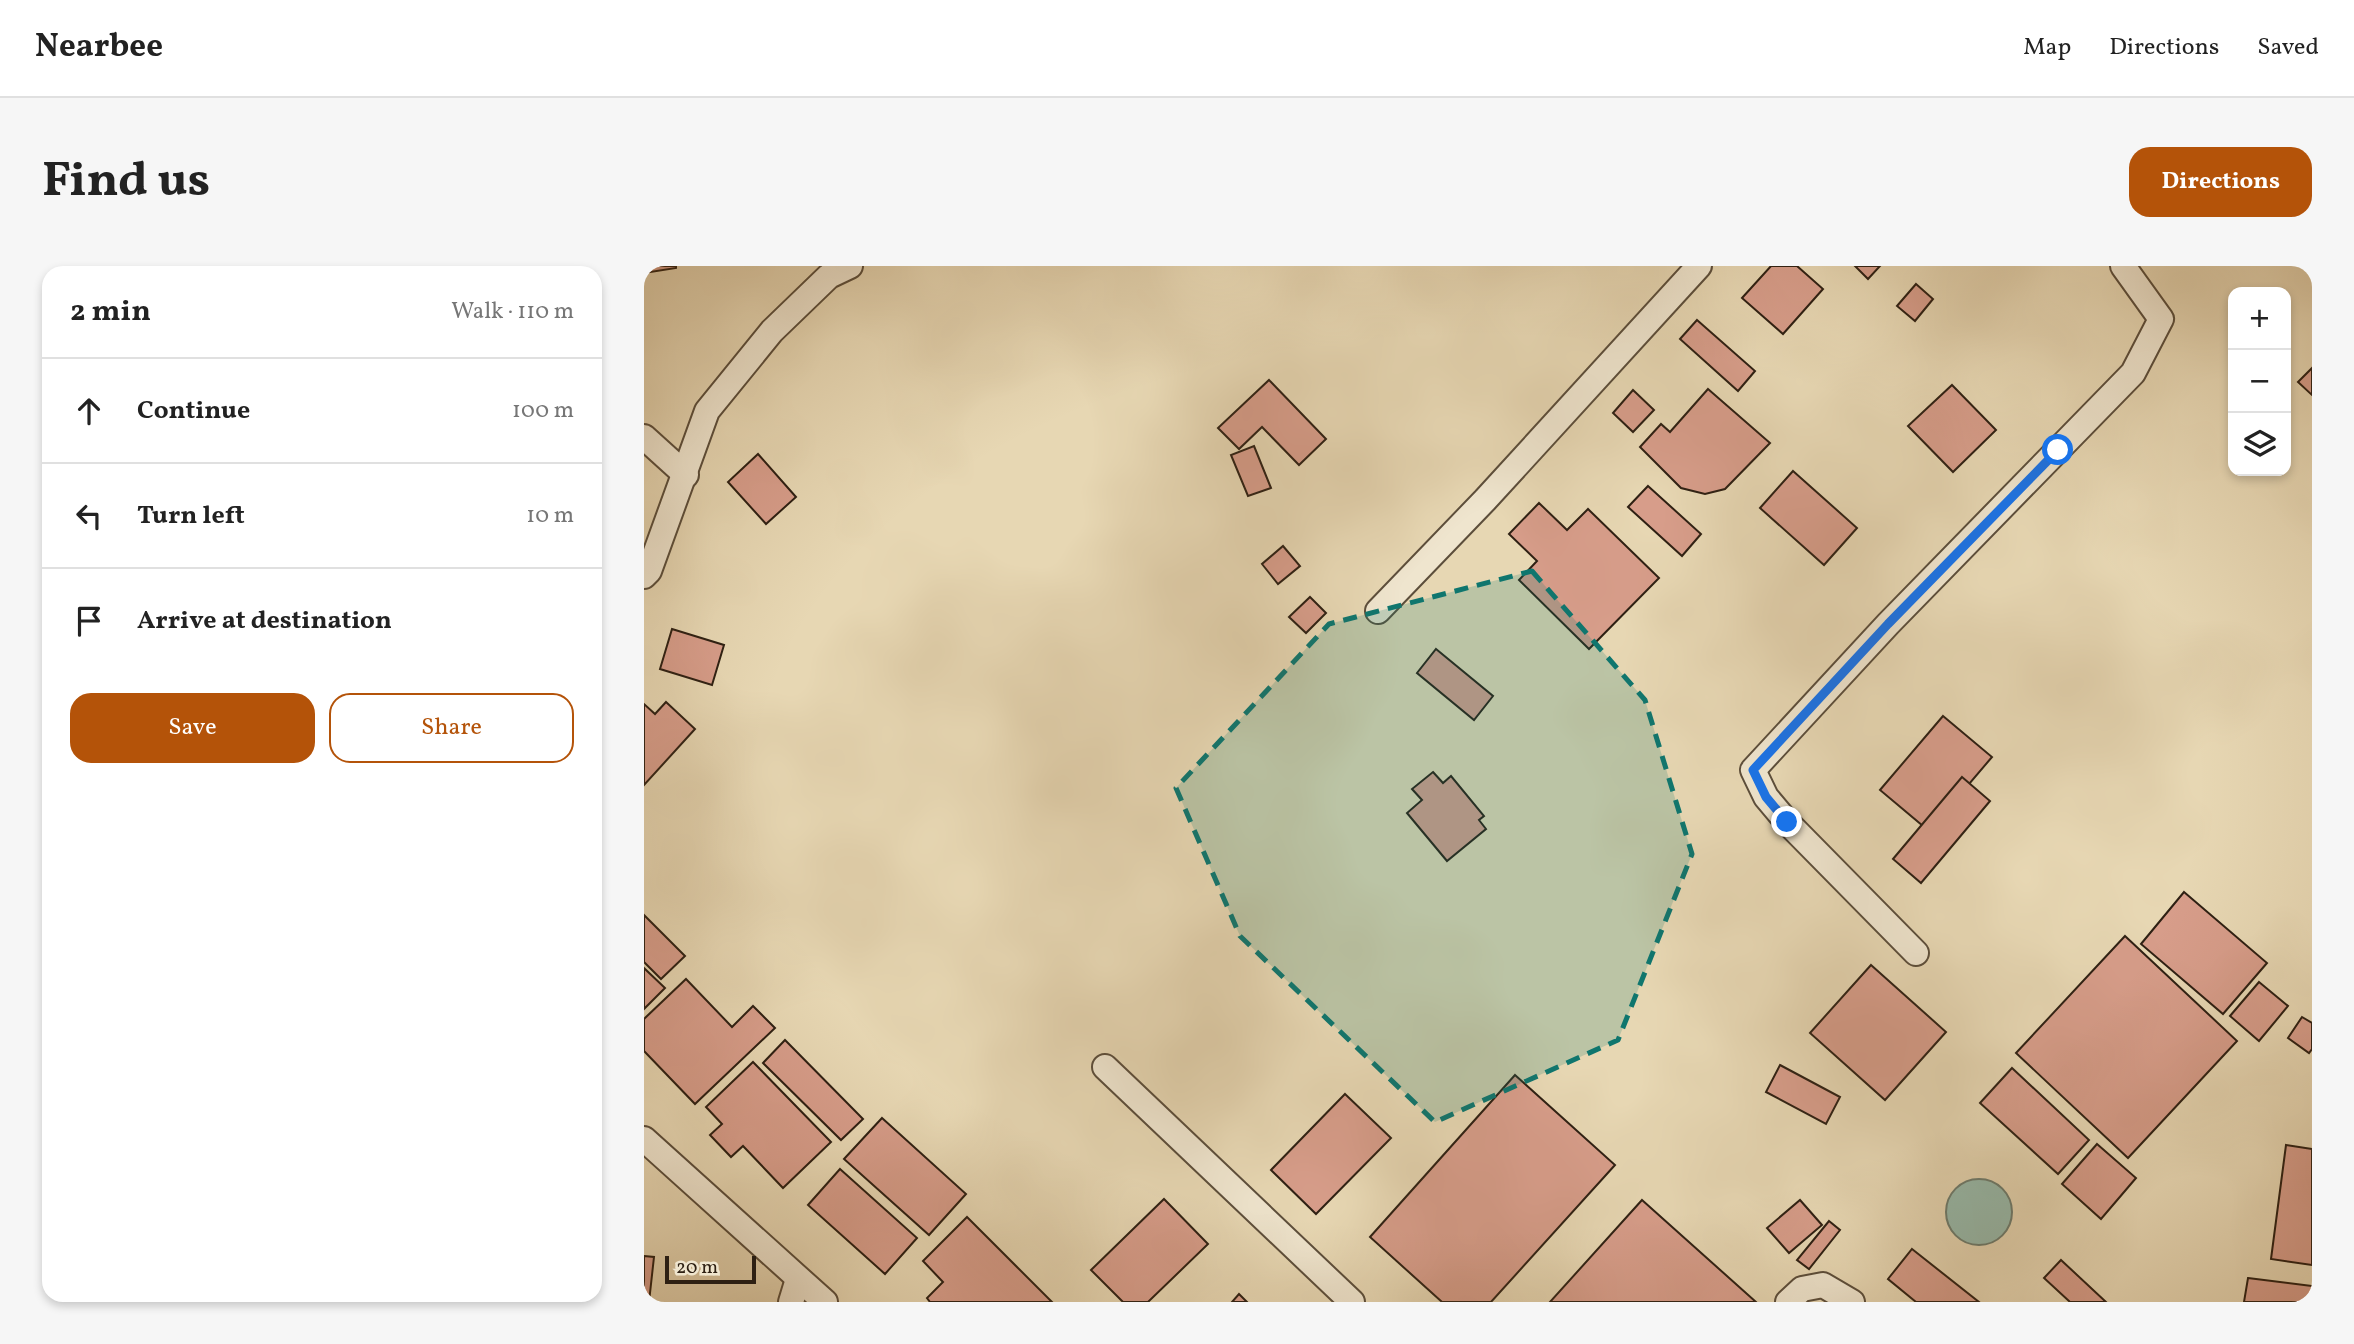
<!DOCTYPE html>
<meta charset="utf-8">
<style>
body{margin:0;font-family:Vollkorn,serif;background:#f6f6f6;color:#222}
.controls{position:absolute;right:21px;top:21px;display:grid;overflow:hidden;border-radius:14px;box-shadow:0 4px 10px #0003}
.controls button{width:63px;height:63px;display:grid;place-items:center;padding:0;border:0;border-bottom:2px solid #e0e0e0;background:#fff;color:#222;font:35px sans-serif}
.scale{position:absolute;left:21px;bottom:18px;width:91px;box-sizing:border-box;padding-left:7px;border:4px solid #2e2013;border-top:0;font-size:19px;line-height:24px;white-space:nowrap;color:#2e2013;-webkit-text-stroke:5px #efe5ce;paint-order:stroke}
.stop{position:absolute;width:21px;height:21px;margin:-16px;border:5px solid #1a73e8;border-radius:50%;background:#fff}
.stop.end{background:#1a73e8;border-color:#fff;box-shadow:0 2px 7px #0008}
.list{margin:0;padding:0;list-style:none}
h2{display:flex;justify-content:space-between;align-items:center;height:91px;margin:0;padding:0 28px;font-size:30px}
h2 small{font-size:23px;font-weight:400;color:#767676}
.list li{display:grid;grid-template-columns:46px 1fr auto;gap:21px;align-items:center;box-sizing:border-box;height:105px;padding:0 28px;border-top:2px solid #e0e0e0}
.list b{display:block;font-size:26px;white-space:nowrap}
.list em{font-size:23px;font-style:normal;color:#767676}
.actions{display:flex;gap:14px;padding:21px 28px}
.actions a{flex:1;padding:16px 0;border:2px solid #b45309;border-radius:21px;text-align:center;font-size:24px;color:#b45309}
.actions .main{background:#b45309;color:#fff}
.icon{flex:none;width:38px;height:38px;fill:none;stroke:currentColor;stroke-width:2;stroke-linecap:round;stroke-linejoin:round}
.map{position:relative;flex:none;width:1668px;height:1036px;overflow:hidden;border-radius:21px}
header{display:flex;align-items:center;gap:42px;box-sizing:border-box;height:98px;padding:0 35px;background:#fff;border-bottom:2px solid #e0e0e0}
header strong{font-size:33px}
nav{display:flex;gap:38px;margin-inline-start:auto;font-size:24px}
.intro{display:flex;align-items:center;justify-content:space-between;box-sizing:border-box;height:168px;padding:0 42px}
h1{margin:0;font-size:49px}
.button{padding:18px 32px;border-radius:21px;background:#b45309;color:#fff;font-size:24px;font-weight:700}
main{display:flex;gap:42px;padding:0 42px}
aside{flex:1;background:#fff;border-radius:21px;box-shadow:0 4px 10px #0003}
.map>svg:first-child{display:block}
</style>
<header>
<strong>Nearbee</strong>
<nav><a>Map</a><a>Directions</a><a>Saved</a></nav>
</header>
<div class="intro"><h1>Find us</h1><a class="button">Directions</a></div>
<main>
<aside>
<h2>2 min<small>Walk · 110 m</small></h2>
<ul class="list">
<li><svg class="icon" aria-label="ahead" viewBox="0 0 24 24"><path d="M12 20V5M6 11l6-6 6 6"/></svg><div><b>Continue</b></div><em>100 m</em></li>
<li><svg class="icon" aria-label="left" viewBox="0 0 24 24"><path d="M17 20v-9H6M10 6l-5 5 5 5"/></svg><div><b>Turn left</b></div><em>10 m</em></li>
<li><svg class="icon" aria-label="arrive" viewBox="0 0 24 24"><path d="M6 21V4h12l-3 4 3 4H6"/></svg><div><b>Arrive at destination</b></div></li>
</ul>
<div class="actions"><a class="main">Save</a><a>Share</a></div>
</aside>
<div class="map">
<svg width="1668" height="1036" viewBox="0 0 1668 1036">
<rect width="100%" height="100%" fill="#e7d7b3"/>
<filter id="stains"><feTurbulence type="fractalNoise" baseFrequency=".00286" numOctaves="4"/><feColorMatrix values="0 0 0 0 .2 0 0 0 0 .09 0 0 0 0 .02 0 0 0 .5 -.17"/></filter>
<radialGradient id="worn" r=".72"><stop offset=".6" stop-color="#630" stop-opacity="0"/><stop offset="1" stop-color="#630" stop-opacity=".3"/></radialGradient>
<circle fill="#97baab" stroke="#6d7c6e" stroke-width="2" cx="1335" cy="946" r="33"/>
<g fill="#d79d8a" stroke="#2e2013" stroke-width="2">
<polygon points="0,0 32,0 32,2 0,7"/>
<polygon points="1127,0 1153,0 1179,23 1139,68 1098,32"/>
<polygon points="1211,0 1236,0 1224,13"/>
<polygon points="1272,18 1289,33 1271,55 1253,40"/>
<polygon points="1053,54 1111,105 1094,125 1036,73"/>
<polygon points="1668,102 1668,129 1654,116"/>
<polygon points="625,114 682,173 655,199 618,161 595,183 574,162"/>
<polygon points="1308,119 1352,164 1309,206 1264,160"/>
<polygon points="1064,123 1126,177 1081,223 1061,228 1037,222 996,181 1017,158 1026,166"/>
<polygon points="989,124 1010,144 989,166 969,147"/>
<polygon points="610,180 627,222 604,230 587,189"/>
<polygon points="114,188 152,231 122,258 84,216"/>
<polygon points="1149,205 1213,262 1180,299 1116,242"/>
<polygon points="1004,220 1057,268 1038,290 984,241"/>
<polygon points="895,237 923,264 944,243 1015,312 945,383 875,314 893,295 865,268"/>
<polygon points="639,280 656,300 634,318 618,298"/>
<polygon points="666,331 682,347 662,367 645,351"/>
<polygon points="28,363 80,379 68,419 16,403"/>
<polygon points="792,383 849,430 830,454 773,407"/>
<polygon points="22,436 51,463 0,519 0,438 11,448"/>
<polygon points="1299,450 1348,491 1285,565 1236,524"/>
<polygon points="789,506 799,517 807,510 840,550 835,554 842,563 803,595 763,547 778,534 768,523"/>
<polygon points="1318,511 1346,535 1277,617 1249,593"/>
<polygon points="1540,626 1623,697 1579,748 1497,678"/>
<polygon points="0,649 41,690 17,713 0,696"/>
<polygon points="1481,670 1593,775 1484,892 1372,787"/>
<polygon points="1227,699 1302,766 1241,834 1166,767"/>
<polygon points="0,702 21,722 0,743"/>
<polygon points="42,713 88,761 109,740 131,762 51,838 0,785 0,753"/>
<polygon points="1615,716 1644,740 1615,775 1586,750"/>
<polygon points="1658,751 1668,757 1668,783 1665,787 1644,772"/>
<polygon points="141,774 219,853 197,874 119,797"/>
<polygon points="109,796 187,876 139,922 99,880 87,891 66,869 78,858 62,841"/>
<polygon points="1136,799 1196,831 1182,858 1122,826"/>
<polygon points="1368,802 1445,874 1414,908 1336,837"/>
<polygon points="871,809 971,899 847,1036 798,1036 726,971"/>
<polygon points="701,828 747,872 672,948 627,904"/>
<polygon points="238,852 322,928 285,969 200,893"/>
<polygon points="1453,878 1492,912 1457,953 1418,918"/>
<polygon points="1642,879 1668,883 1668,999 1627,993"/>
<polygon points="196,903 273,972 241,1008 164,939"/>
<polygon points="520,933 564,978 504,1036 479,1036 447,1004"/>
<polygon points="998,934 1112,1036 906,1036"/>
<polygon points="1156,934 1178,959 1145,987 1123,962"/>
<polygon points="323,951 408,1036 286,1036 283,1032 299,1016 279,995"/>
<polygon points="1185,955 1196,964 1165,1003 1153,994"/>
<polygon points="1268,983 1335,1036 1272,1036 1244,1013"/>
<polygon points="0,990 10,991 5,1036 0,1036"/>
<polygon points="1417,994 1462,1036 1426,1036 1400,1012"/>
<polygon points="1604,1012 1668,1020 1668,1036 1600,1036"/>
<polygon points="595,1028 603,1036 588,1036"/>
</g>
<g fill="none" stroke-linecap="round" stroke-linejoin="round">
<defs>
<g id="street">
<polyline points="0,171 42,209"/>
<polyline points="0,310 5,305 63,145 128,65 185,10 206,0"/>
<polyline points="734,345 841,234 1055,0"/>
<polyline points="1272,687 1143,556 1122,531 1109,504 1244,358 1489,107 1517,53 1479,0"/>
<polyline points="461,801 708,1036"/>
<polyline points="0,873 181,1036"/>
<polyline points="147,1036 154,1013"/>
<polyline points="1144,1036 1158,1023 1179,1019 1208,1036"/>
</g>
</defs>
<use href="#street" stroke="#5c4e3b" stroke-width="28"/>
<use href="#street" stroke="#efe5ce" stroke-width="24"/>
</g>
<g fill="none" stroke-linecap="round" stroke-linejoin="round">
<polyline stroke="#1a73e8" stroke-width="9" points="1143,556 1122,531 1109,504 1244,358 1414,184"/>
</g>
<path fill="#0f766e" fill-opacity="0.2" stroke="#0f766e" stroke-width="5" stroke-dasharray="14 9" stroke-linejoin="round" d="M888,305l113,129 47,154 -74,186 -183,82 -195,-186 -64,-148 153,-164z"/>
<rect width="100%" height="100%" filter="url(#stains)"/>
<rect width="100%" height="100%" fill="url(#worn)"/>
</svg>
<div class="controls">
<button>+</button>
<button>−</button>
<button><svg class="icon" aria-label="layers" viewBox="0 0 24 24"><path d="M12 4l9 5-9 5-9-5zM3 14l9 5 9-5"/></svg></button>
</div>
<div class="scale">20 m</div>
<div class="stop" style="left:1414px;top:184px"></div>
<div class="stop end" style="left:1143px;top:556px"></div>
</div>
</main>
